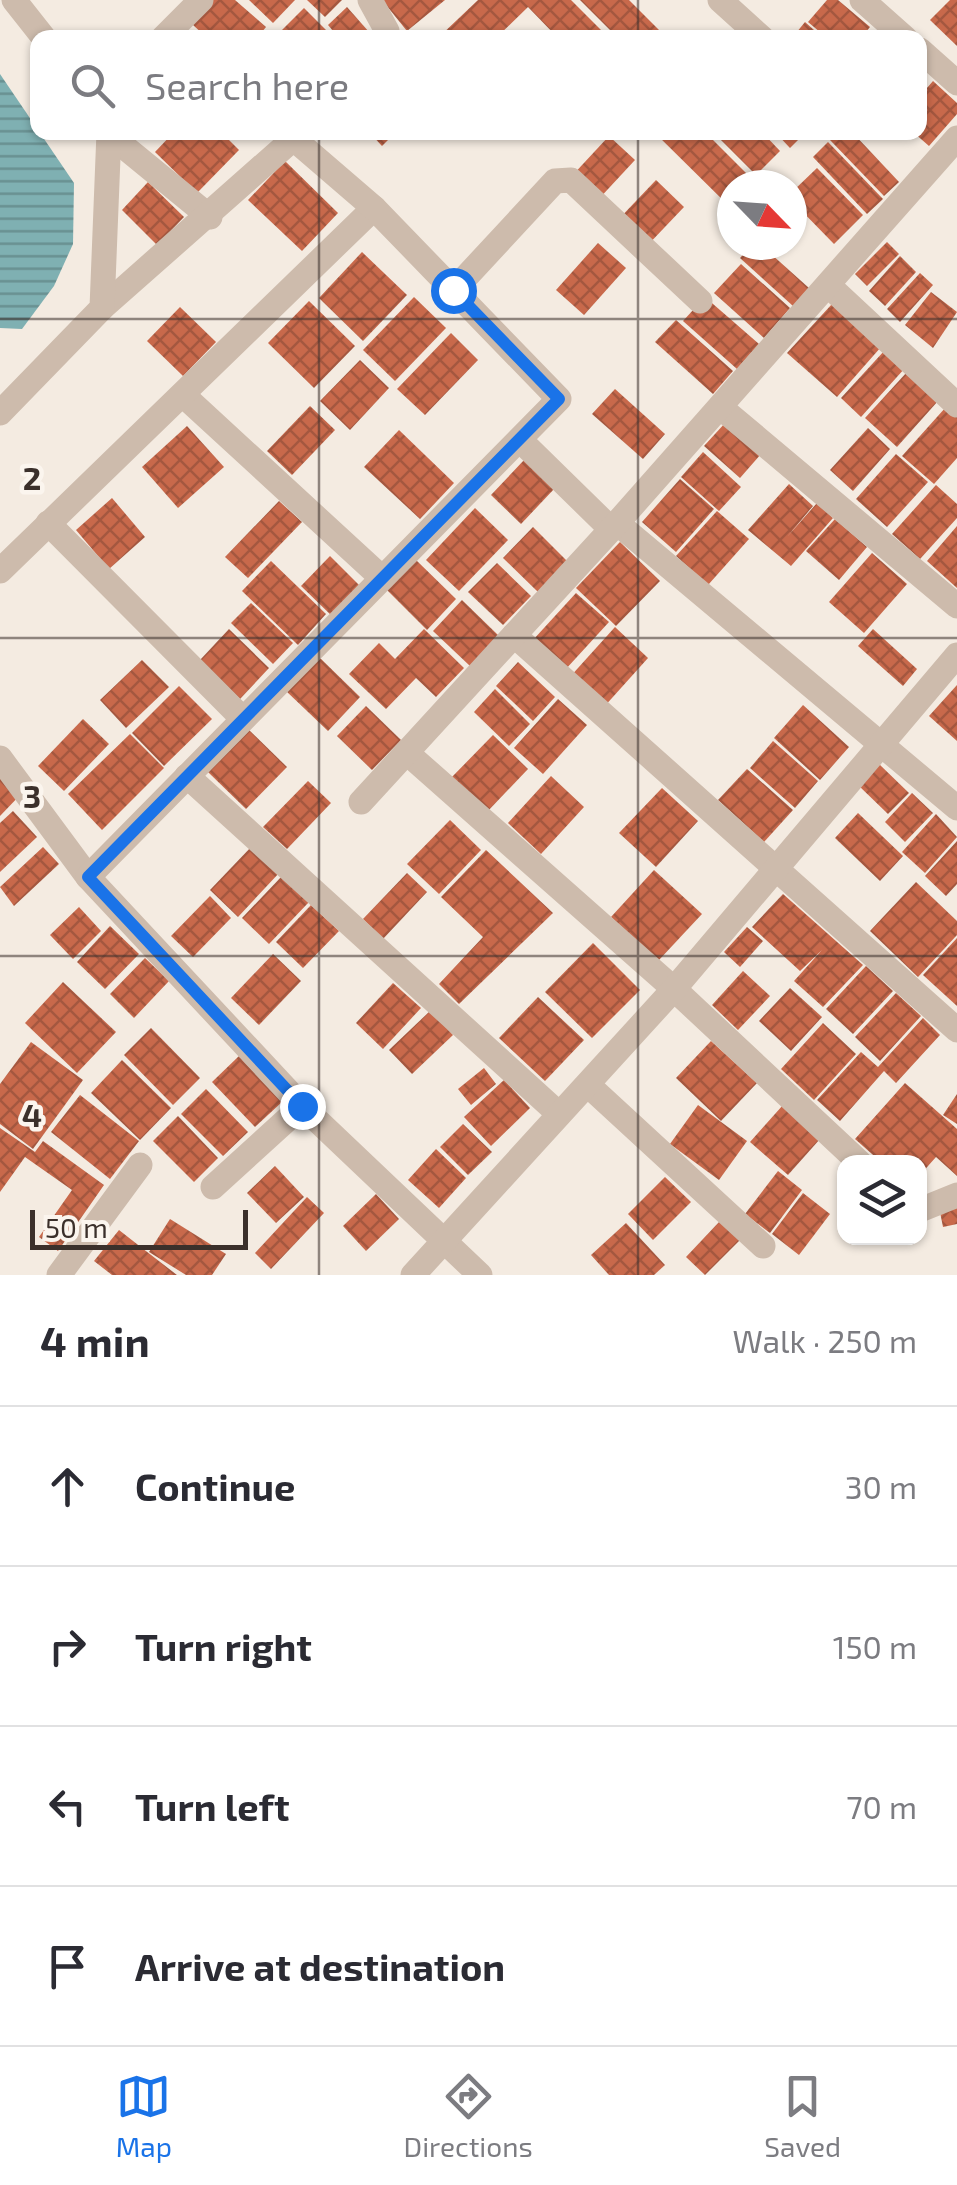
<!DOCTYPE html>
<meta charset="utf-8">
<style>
body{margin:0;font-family:"Exo 2",sans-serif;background:#f2f2f3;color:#2b2b33}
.controls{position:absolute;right:30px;bottom:30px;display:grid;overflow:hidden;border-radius:20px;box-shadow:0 2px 8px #0004}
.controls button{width:90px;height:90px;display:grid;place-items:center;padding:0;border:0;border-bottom:2px solid #e1e1e2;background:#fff;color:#2b2b33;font:50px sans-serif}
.compass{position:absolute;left:717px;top:170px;width:90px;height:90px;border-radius:50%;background:#fff;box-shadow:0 2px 8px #0004;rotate:115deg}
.scale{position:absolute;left:30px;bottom:25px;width:218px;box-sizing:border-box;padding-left:10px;border:5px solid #3b302b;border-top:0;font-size:28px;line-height:35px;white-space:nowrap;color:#3b302b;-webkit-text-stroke:8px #fbf5ee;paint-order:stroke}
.stop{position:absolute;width:30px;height:30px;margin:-22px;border:8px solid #1a73e8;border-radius:50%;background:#fff}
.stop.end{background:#1a73e8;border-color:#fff;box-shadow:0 2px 10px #0008}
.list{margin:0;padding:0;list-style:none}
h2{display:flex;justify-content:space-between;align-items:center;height:130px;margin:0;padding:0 40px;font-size:42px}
h2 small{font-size:32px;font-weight:400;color:#7c7c81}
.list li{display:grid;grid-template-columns:65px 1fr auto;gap:30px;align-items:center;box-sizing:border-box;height:160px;padding:0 40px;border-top:2px solid #e1e1e2}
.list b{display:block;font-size:38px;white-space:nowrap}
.list em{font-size:32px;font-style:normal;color:#7c7c81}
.icon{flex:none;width:55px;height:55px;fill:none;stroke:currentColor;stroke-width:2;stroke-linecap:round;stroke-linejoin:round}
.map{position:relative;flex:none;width:957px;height:1275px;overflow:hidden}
.search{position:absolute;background:#fff;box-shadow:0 2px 8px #0004;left:30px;right:30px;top:30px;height:110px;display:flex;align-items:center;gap:25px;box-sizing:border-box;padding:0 35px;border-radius:20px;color:#7c7c81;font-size:38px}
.sheet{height:770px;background:#fff}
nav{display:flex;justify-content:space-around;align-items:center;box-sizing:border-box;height:140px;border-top:2px solid #e1e1e2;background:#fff;font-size:28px;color:#7c7c81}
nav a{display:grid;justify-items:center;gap:5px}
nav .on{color:#1a73e8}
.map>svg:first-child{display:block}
</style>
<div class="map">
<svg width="957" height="1275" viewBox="0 0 957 1275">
<defs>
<pattern id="water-rules" width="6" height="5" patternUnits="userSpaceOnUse" patternTransform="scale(2.5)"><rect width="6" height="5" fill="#7fb0b2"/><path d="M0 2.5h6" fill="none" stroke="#699091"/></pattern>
<pattern id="building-cross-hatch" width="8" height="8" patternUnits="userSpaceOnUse" patternTransform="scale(2.5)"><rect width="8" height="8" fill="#c8694b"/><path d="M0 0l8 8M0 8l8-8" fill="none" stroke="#a4573f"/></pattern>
</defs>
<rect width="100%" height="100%" fill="#f4ebe1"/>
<polygon fill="url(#water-rules)" points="0,74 74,183 73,244 54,286 22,329 0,328"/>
<g fill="url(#building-cross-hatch)">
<polygon points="212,0 235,0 266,27 257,38 207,38 192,24"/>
<polygon points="249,0 295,0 273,23"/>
<polygon points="307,0 342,0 325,17"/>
<polygon points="382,0 445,0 407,31"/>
<polygon points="478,0 571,0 609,38 558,38 528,7 496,38 438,38"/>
<polygon points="580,0 629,0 667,38 618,38"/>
<polygon points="827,0 838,0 870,27 861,38 827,38 808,22"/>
<polygon points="950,0 957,0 957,46 930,20"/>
<polygon points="347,7 369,32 363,38 339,38 328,25"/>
<polygon points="304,8 334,38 288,38 281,31"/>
<polygon points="805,22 823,38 792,38"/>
<polygon points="933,81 957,103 957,114 929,146 913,132 920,132 920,96"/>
<polygon points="174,132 221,132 239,150 197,193 155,152"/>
<polygon points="369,132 396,132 382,146"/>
<polygon points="654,132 705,132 758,185 732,185 732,209"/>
<polygon points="713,132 762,132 780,151 756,175"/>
<polygon points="775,132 806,132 790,148"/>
<polygon points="838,132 852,132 899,182 884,196 830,140"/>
<polygon points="609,136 635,160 596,202 570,178"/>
<polygon points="828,142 883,199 867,214 813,157"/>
<polygon points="285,161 338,213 302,251 248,200"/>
<polygon points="817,168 863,215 834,244 792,201 792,192"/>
<polygon points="656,180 684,207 644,249 616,222"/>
<polygon points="148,182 184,217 157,245 122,210"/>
<polygon points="887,242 899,254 867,286 855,274"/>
<polygon points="598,243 626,268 584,315 556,290"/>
<polygon points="752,245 761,245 809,288 793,306 740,258"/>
<polygon points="362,252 407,295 363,341 319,298"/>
<polygon points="900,256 916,272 885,306 869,291"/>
<polygon points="741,264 790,308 764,338 714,293"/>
<polygon points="920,273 933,285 900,322 887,309"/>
<polygon points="931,292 957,312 933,348 905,325"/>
<polygon points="414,297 446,328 395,381 363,350"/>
<polygon points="705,297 759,344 737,369 683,321"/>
<polygon points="309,301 355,346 314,388 268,343"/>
<polygon points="832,304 881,347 837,397 787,353"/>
<polygon points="180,307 216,342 183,376 147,341"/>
<polygon points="676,320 733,371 713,394 655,342"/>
<polygon points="451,333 478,360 425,415 397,389"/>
<polygon points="885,350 905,368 861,417 841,398"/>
<polygon points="360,360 389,388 350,430 320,401"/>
<polygon points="907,372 938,401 897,447 865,418"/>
<polygon points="615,389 665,434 643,459 592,414"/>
<polygon points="310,406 335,430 292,475 267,451"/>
<polygon points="946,407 957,417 957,458 934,484 902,456"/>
<polygon points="726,422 761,454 740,478 704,446"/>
<polygon points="187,426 224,467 178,508 142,467"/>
<polygon points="868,428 890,449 853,491 830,470"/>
<polygon points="399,430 454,483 420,519 364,467"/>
<polygon points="703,452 741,487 719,511 681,477"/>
<polygon points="896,454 928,482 887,527 856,499"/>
<polygon points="525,459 555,488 521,524 491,495"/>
<polygon points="680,479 714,509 676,552 642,522"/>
<polygon points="789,484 813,506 787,537 817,503 833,518 791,566 748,530"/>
<polygon points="936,485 957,504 957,518 920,559 892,534"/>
<polygon points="112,498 145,537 109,569 76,530"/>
<polygon points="279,501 302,522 248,578 225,557"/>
<polygon points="475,508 508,540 459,591 426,560"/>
<polygon points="717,511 749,539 708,585 676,556"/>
<polygon points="835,519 867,547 839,580 806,551"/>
<polygon points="957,526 957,588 927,561"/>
<polygon points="533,527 568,562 538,592 503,558"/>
<polygon points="620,542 660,581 616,626 576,588"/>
<polygon points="872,553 907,584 864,633 829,602"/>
<polygon points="330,556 362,588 334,618 301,586"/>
<polygon points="416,560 456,599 427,630 387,590"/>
<polygon points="271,561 326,614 298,645 242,591"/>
<polygon points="497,563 531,596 503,625 468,592"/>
<polygon points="576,593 609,622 565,670 533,640"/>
<polygon points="462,600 499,636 470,666 433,631"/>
<polygon points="251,603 293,643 273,664 231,623"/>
<polygon points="615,627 648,658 603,708 569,678"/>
<polygon points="229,629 269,668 240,699 200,660"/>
<polygon points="424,629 464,668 436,697 416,678 386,709 349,674 379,643 395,659"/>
<polygon points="873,629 917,669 903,686 858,646"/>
<polygon points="318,656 360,697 328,731 285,690"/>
<polygon points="142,660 169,687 126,728 100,700"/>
<polygon points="518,662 555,697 533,721 496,686"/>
<polygon points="957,685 957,741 929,716"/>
<polygon points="179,686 212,719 164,766 132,733"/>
<polygon points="495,689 530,724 509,746 474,712"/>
<polygon points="558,699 587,725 543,774 514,748"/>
<polygon points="803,705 849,747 820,780 774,738"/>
<polygon points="366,706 401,740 372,770 337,736"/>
<polygon points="83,719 109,744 64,791 38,766"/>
<polygon points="248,729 287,767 246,809 208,772"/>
<polygon points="130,734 164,768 102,830 68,794"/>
<polygon points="493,735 528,769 486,813 450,779"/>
<polygon points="773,741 818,781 795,808 750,768"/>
<polygon points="879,764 909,793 888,814 858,785"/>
<polygon points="747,769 793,810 764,842 718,800"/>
<polygon points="0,770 23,792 0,816"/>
<polygon points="551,776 584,807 541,854 508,823"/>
<polygon points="308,781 331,803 287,849 263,827"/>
<polygon points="662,788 698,821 656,867 619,833"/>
<polygon points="912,793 933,813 905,842 885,822"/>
<polygon points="13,811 37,837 0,872 0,823"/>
<polygon points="858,813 903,856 880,881 835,838"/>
<polygon points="936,814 957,837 925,873 902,852"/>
<polygon points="450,820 481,850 439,894 407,864"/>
<polygon points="957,841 957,884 946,896 925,876"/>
<polygon points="252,846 280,872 238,917 210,890"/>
<polygon points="43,847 59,864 14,906 0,887"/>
<polygon points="486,850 553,913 459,1004 439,984 483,937 441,897"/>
<polygon points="654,870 702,914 658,961 611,917"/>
<polygon points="407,873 427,892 383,939 363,919"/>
<polygon points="282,876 309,902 269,944 242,918"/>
<polygon points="916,882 957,921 957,935 918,977 870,931"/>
<polygon points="783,894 863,965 823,1007 794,981 822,950 800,971 752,927"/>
<polygon points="210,896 231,918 193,957 171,936"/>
<polygon points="311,905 339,931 303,968 276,942"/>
<polygon points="79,907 101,931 73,959 50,935"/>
<polygon points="110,926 139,954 105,989 77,962"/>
<polygon points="747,927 763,941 740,967 724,952"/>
<polygon points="957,938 957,1006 923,975"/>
<polygon points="593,943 640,990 592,1038 545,992"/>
<polygon points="273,954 301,981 259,1025 231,998"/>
<polygon points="145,958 169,981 134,1018 110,994"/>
<polygon points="866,966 893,991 853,1034 826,1009"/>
<polygon points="743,971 770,996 738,1030 712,1005"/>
<polygon points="63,982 116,1032 77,1073 25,1023"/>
<polygon points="393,983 421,1008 383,1049 356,1023"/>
<polygon points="790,988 822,1017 791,1051 759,1021"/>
<polygon points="896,993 921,1016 880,1061 855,1037"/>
<polygon points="538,997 584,1040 545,1081 499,1038"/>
<polygon points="430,1011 453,1035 412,1074 389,1050"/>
<polygon points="923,1018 940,1035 896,1083 884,1071 840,1121 817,1100 861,1052 878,1067"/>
<polygon points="823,1023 856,1054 814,1100 781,1069"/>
<polygon points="151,1028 200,1078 173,1105 124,1055"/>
<polygon points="711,1041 757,1083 721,1121 676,1078"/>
<polygon points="31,1042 83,1080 33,1149 0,1124 0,1084"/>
<polygon points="239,1056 282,1102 255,1127 212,1082"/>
<polygon points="122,1060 171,1108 140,1140 91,1093"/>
<polygon points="484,1068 496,1084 471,1105 458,1089"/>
<polygon points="504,1080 530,1108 491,1146 464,1117"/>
<polygon points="905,1083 957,1129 957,1176 936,1157 920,1175 920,1162 881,1162 855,1139"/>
<polygon points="206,1089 248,1132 223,1156 181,1114"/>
<polygon points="957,1094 957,1124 943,1115"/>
<polygon points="80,1095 139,1141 110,1179 51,1132"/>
<polygon points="698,1105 747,1141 719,1180 670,1144"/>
<polygon points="783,1105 820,1139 788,1175 750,1142"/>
<polygon points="178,1116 218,1158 194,1182 153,1141"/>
<polygon points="463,1124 492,1152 468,1175 440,1147"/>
<polygon points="0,1128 35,1152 43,1141 104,1185 58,1251 39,1237 72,1190 25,1157 0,1192"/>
<polygon points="436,1149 466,1178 439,1208 408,1180"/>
<polygon points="275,1166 304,1197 276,1223 247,1193"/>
<polygon points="778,1171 802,1190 770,1233 745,1214"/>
<polygon points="665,1177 691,1202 653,1240 628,1214"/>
<polygon points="803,1193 830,1214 799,1255 772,1234"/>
<polygon points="376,1194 399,1219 366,1251 343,1226"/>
<polygon points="307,1197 324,1213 271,1269 255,1253"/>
<polygon points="957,1208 957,1224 943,1227 940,1212"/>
<polygon points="170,1219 226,1254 212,1275 186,1275 149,1252"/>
<polygon points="720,1221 740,1240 705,1275 686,1257"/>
<polygon points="626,1223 665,1265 654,1275 609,1275 591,1255"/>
<polygon points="119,1230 142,1248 177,1275 112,1275 94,1261"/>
</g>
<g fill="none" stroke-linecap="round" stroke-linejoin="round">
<g stroke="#cdbbac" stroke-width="25">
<polyline points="14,0 44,38"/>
<polyline points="370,0 387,31 382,38"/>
<polyline points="720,0 762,38"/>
<polyline points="862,0 905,38"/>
<polyline points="163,38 201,0"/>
<polyline points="920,50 957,83"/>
<polyline points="111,136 210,217"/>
<polyline points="828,285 957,405"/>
<polyline points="453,291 555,181 571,180 700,301"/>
<polyline points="102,308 301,132"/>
<polyline points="183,395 382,578"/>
<polyline points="720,407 957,606"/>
<polyline points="0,413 102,308 109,132"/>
<polyline points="520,440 611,529"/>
<polyline points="48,523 242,718"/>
<polyline points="617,523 957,808"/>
<polyline points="0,571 374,208"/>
<polyline points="514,635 957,1030"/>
<polyline points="407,753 674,989 859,1162"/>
<polyline points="0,758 88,877 302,1106 480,1275"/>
<polyline points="187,776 559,1114"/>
<polyline points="361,802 617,523 957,138"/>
<polyline points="88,877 559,399 374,208 295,140"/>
<polyline points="588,1085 763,1246"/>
<polyline points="213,1187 302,1106"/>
<polyline points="920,1210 957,1195"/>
<polyline points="59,1275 140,1165"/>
</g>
<polyline stroke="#cdbbac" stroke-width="25" points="413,1275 674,989 957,655"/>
</g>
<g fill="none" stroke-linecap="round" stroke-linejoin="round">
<polyline stroke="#1a73e8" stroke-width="12" points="302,1106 88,877 559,399 453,290"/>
</g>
<path fill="none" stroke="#3b302b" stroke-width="2.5" stroke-opacity="0.55" d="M319,0v38M638,0v38M319,132v1143M638,132v1143M0,319h957M0,638h957M0,956h957"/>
<g font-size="32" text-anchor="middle" font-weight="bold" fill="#3b302b" stroke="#fbf5ee" stroke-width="9" stroke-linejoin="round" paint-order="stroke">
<text x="32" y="490">2</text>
<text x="32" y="808">3</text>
<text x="32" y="1127">4</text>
</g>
</svg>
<div class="controls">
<button><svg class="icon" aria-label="layers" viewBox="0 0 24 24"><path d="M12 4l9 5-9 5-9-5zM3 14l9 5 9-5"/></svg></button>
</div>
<svg class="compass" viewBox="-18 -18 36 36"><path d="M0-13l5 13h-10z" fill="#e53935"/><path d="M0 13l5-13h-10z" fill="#7c7c81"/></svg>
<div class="scale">50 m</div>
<div class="stop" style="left:453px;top:290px"></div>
<div class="stop end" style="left:302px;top:1106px"></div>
<div class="search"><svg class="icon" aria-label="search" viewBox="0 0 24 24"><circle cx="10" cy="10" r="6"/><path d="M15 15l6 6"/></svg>Search here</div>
</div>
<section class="sheet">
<h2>4 min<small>Walk · 250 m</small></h2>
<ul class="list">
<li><svg class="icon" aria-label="ahead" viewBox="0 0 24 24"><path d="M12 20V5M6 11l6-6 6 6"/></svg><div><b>Continue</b></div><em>30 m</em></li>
<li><svg class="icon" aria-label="right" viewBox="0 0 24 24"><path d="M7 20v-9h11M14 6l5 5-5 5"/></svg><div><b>Turn right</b></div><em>150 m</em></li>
<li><svg class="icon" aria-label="left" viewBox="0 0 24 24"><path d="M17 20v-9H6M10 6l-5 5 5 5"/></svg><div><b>Turn left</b></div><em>70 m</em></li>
<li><svg class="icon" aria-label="arrive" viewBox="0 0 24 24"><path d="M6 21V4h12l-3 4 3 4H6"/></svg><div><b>Arrive at destination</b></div></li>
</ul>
</section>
<nav>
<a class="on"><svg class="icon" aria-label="map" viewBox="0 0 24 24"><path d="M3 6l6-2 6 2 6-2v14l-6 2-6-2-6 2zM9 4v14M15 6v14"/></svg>Map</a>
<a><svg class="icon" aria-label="directions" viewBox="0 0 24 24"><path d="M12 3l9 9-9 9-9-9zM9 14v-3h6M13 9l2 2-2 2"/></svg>Directions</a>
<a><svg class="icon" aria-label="saved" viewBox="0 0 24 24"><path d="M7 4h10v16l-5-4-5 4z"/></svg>Saved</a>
</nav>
